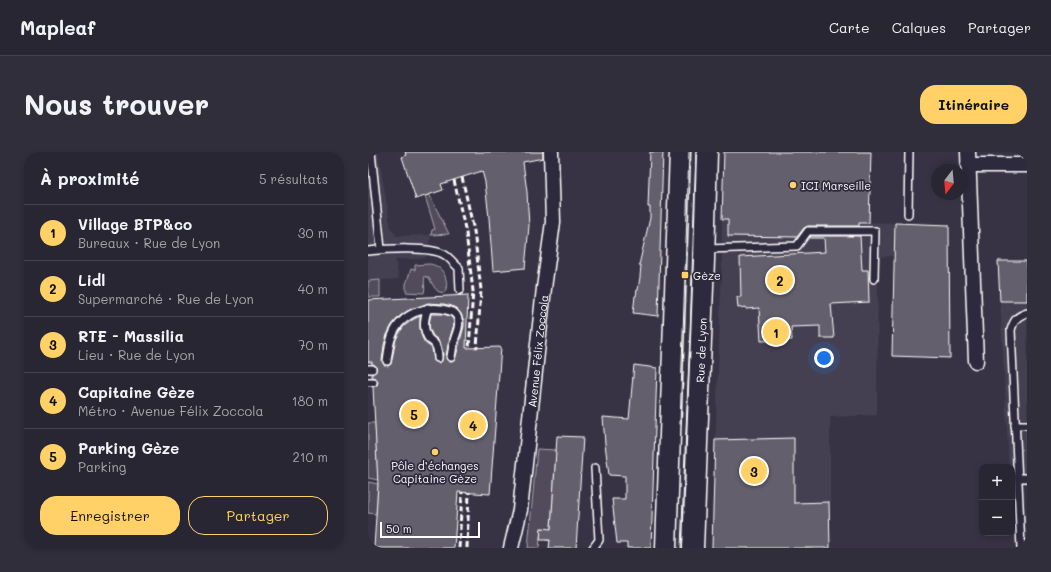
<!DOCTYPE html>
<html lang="fr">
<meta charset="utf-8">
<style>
body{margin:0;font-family:Mali,sans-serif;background:#312e3c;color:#f1f3f6}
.controls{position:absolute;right:12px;bottom:12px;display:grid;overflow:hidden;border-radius:8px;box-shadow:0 2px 6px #0003}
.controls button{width:36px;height:36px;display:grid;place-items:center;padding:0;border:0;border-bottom:1px solid #45434f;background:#292634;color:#f1f3f6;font:20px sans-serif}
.compass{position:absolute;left:563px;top:12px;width:36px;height:36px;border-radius:50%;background:#292634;box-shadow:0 2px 6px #0003;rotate:196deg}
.scale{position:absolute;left:12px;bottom:10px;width:100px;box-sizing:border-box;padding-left:4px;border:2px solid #fff;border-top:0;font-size:11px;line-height:14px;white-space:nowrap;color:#fff;-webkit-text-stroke:3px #2f2a3d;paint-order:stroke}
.you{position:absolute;left:456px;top:206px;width:14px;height:14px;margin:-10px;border:3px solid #fff;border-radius:50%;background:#1a73e8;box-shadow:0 0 0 6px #1a73e833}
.badge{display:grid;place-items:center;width:26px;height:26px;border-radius:50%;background:#ffd166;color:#111;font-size:13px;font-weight:700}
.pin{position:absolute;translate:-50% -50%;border:2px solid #fff;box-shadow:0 1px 4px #0006}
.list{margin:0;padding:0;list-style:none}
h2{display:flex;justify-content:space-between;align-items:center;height:52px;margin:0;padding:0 16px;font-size:17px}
h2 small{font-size:13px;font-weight:400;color:#a5a5ac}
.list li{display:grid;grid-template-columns:26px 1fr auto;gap:12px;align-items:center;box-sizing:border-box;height:56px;padding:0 16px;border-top:1px solid #45434f}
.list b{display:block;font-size:15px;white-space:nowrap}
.list p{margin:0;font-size:13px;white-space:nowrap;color:#a5a5ac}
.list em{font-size:13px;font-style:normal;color:#a5a5ac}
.actions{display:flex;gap:8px;padding:12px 16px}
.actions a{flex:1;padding:9px 0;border:1px solid #ffd166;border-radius:16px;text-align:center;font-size:14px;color:#ffd166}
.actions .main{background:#ffd166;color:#111}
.map{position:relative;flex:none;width:659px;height:396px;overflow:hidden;border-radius:16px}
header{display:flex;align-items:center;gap:24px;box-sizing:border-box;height:56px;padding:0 20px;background:#292634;border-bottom:1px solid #45434f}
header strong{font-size:19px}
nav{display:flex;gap:22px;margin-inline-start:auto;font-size:14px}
.intro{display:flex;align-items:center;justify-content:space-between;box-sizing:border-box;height:96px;padding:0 24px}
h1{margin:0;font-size:28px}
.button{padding:10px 18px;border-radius:16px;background:#ffd166;color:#111;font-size:14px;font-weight:700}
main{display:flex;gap:24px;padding:0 24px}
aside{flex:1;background:#292634;border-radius:16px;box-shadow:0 2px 6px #0003}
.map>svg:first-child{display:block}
</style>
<header>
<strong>Mapleaf</strong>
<nav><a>Carte</a><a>Calques</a><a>Partager</a></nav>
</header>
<div class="intro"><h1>Nous trouver</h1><a class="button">Itinéraire</a></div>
<main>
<aside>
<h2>À proximité<small>5 résultats</small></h2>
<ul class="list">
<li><span class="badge">1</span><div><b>Village BTP&amp;co</b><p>Bureaux · Rue de Lyon</p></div><em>30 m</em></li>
<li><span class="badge">2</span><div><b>Lidl</b><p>Supermarché · Rue de Lyon</p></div><em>40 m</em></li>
<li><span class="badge">3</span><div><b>RTE - Massilia</b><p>Lieu · Rue de Lyon</p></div><em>70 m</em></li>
<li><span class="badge">4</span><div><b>Capitaine Gèze</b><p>Métro · Avenue Félix Zoccola</p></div><em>180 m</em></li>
<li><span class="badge">5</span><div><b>Parking Gèze</b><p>Parking</p></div><em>210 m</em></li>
</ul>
<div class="actions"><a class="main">Enregistrer</a><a>Partager</a></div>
</aside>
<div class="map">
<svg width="659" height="396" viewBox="0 0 659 396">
<rect width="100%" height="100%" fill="#373345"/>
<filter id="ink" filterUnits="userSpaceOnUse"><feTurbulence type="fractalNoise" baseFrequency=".025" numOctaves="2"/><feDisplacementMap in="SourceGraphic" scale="8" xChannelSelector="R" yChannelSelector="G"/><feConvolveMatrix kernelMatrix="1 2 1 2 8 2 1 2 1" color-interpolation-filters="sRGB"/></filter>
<g filter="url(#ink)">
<g fill="#444051">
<polygon points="0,0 10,0 23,77 29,84 63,83 58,106 27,108 31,127 0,129"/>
<polygon points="354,67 527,71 526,104 510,105 509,263 462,265 462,396 344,396 348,271 354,113"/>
<polygon points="630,109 659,109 659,332 644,333 644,315 641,315"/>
</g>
<g fill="#514c5c" stroke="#a8a6ae">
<polygon points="61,42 81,82 63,83 64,78 67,77 57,44"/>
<path d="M61,112c2,0 5,1 7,2 9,4 13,17 9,26 -9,3 -12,-8 -16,-14l-4,-2c-2,6 1,12 -1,17l-18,-1v-8l5,-15 4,1v-5z"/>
<polygon points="12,128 12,145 0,145 0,129"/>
<polygon points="0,271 7,271 10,328 0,326"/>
<polygon points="169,297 188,298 182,389 177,388 177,376 173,376 171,396 160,396"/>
<polygon points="0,330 10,332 8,362 0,361"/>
</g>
<g fill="#635f6d" stroke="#fff" fill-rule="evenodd">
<polygon points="37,0 175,0 175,6 155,10 159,40 161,74 157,116 125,119 121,66 117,30 114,19 73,32 75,38 48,47 34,5 38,3"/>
<polygon points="282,0 295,0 290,164 265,161 267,144 268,144 269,138 270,138 272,125 273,113 271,113 282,66 282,55 280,55"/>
<polygon points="356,0 503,0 501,71 491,71 491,74 440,74 436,76 429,85 360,84 360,67 354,67"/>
<polygon points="527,71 581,73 582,206 524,204"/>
<polygon points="443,84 492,84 494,118 500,118 501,150 463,152 466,186 452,186 452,174 423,175 424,188 393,189 391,156 378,157 378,155 370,156 369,145 373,145 372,105 457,100 456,86 441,86"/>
<polygon points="630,109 659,109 659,149 632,149"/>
<path d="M100,143l-2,53 35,-1 -11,147 -32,-2 -4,56h-80l4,-64 -5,-97 4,-2 1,-3 -2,-4 -4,-1v-3l4,-3v-4l-1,-2 -3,-1v-2h-4v-62zM60,151l16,1 8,2 5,3 4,5 3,7v5l-9,34 -3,2h-2l-4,-3v-2l2,-12 5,-18 1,-4 -1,-4 -3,-3 -7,-2h-12l-2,10 1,6 3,6 5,4 3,5 2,9 -1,7 -4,2 -4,-2 -2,-13 -7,-5 -3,-6 -2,-9v-12l-8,4 -9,7 -7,12 -5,25 -3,2 -4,-1 -2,-4 2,-16 3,-10 5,-10 8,-9 7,-5z"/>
<polygon points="266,213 289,216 283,396 259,396 259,391 249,391 244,347 257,347 257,324 241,323 237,292 235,265 261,267"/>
<polygon points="189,284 215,285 208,396 181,396 182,388 172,388 173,376 183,377"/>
<polygon points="426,286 426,351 461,350 462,396 344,396 347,288"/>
</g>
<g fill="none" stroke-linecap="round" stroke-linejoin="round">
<defs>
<g id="lane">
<polyline points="3,0 13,97"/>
<polyline points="540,62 541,0"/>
<polyline points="338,97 429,94 440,79 507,79 506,127"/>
<path d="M0,99c17,-2 63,-5 77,4 5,3 9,9 14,13l1,22"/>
<path d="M60,156c-4,10 -6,21 1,31 1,1 4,3 5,4 4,4 4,10 4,15"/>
<path d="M19,209c2,-14 3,-26 12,-37 12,-14 34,-19 51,-13 4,1 7,4 8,8 3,8 -3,15 -4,23 -2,5 -2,10 -3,15"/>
<polyline points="0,217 4,217"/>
<polyline points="0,230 5,230"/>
<polyline points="647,273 659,273"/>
<polyline points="650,326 659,326"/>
<polyline points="225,396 231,388 227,316"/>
<path d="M653,396l-10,-218c3,-10 6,-14 16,-17"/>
</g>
<g id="street">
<polyline points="600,0 608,209"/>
<polyline points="600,13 659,13"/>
<path id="s1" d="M143,396l9,-38 24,-222 9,-66 -2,-70"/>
</g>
<g id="secondary">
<polyline points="298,396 312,0"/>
<path id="s2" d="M325,396l11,-288 3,-108"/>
</g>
</defs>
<use href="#lane" stroke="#fff" stroke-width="10"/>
<use href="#street" stroke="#fff" stroke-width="17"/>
<use href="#secondary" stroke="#fff" stroke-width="23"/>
<use href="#lane" stroke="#2f2a3d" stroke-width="7"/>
<use href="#street" stroke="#2f2a3d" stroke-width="14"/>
<use href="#secondary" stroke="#2f2a3d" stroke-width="20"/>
<g stroke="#fff" stroke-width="1">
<polyline points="312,272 321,0"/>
<polyline points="313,396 322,183 328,0"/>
</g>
<g stroke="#fff" stroke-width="3" stroke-dasharray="6 3" stroke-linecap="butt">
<polyline points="94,25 106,79 113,138 109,196"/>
<polyline points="86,28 98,81 105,139 101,196"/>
<polyline points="91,396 94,340"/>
<polyline points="99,396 101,340"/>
</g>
</g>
</g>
<g fill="#ffd166" stroke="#2f2a3d" stroke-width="1.5">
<circle cx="425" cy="33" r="4"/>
<rect x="313" y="119" width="8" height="8" rx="2"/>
<circle cx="67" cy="300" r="4"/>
</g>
<g text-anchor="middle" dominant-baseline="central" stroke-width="3.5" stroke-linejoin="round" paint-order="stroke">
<g font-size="11" fill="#fff" stroke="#2f2a3d" text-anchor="start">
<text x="433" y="33">ICI Marseille</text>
<text x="325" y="123">Gèze</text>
<text x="67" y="313" text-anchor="middle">Pôle d’échanges<tspan x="67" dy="13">Capitaine Gèze</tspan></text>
</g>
<g font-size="11" fill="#fff" stroke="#2f2a3d">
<text stroke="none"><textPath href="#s2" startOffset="198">Rue de Lyon</textPath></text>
<text stroke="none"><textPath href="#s1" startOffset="199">Avenue Félix Zoccola</textPath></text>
</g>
</g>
</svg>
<div class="controls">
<button>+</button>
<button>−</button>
</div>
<svg class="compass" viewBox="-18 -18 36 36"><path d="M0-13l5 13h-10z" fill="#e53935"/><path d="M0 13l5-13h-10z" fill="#a5a5ac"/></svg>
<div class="scale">50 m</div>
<div class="you"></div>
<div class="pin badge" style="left:408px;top:180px">1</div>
<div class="pin badge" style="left:412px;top:128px">2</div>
<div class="pin badge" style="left:386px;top:319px">3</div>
<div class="pin badge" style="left:105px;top:273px">4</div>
<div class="pin badge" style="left:46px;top:262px">5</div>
</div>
</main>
